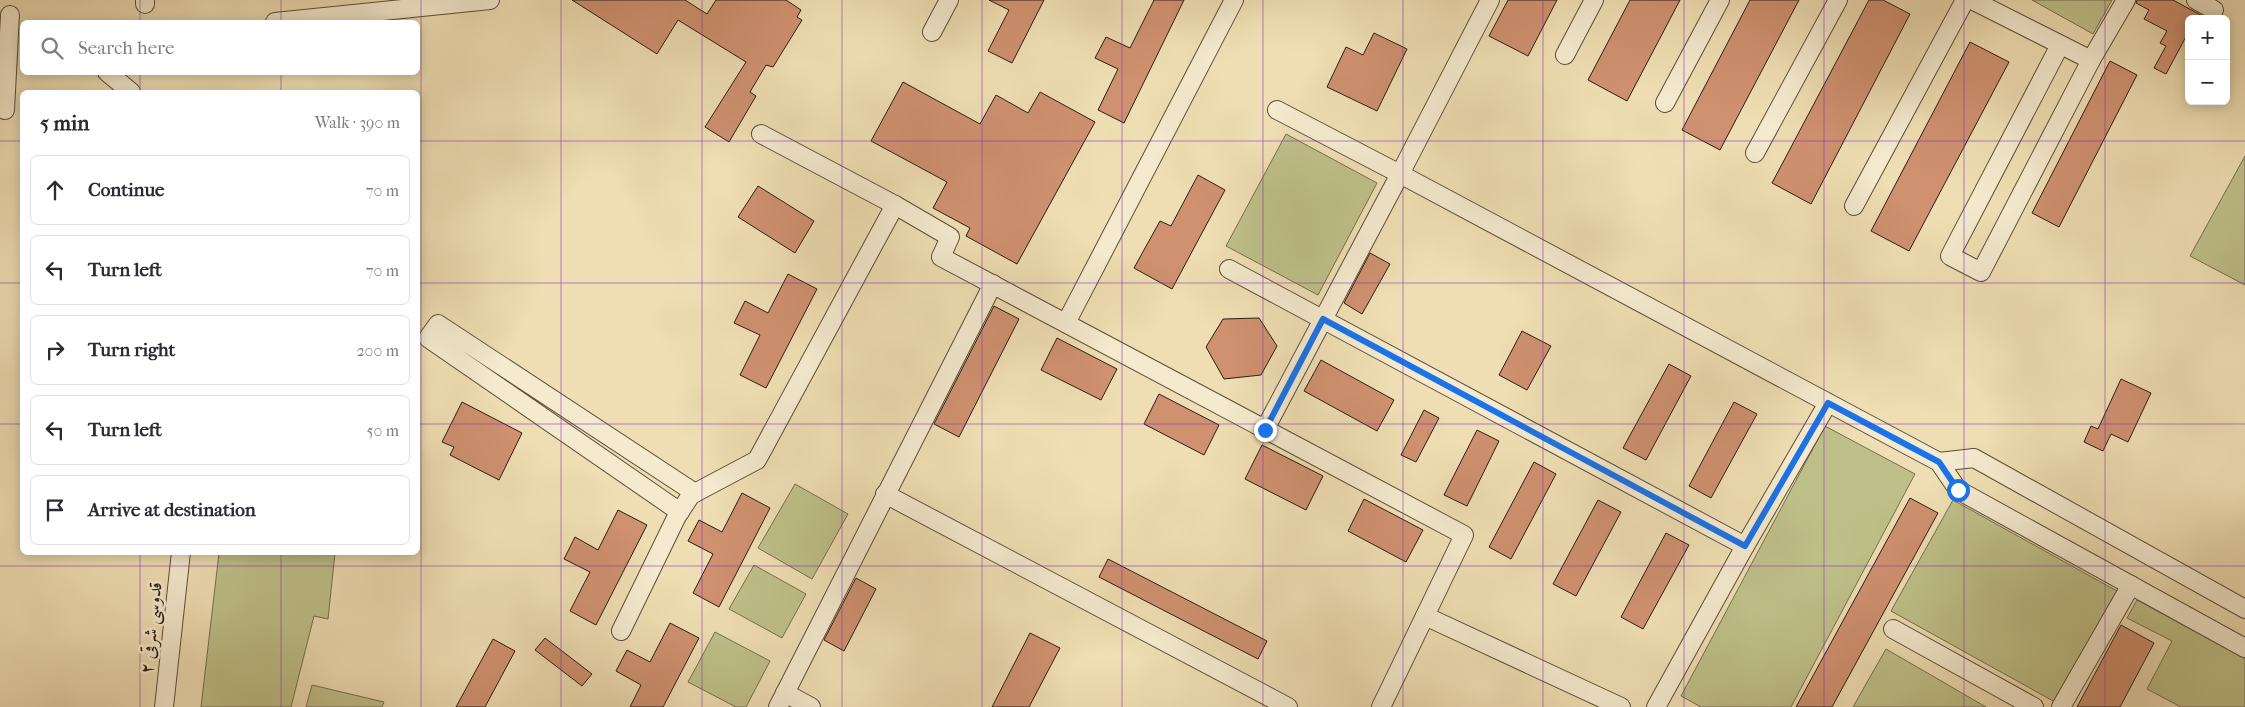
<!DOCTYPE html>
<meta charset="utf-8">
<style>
body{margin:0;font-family:"IM FELL French Canon",Amiri,serif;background:#f7f7f7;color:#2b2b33}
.controls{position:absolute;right:15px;top:15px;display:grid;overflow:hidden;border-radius:8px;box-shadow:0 2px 12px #0003}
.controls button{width:45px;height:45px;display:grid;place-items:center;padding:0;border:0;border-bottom:1px solid #e1e1e2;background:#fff;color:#2b2b33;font:25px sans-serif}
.stop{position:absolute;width:15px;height:15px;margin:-11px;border:4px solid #1a73e8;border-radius:50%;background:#fff}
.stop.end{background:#1a73e8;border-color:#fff;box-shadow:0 1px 5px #0008}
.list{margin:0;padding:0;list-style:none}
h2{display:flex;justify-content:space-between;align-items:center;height:65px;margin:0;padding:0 20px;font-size:21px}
h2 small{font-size:16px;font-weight:400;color:#7c7c81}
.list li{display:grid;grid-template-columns:32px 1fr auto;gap:15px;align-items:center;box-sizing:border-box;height:70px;margin:0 10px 10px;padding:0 10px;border:1px solid #e1e1e2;border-radius:8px}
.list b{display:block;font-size:19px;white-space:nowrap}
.list em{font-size:16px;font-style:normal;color:#7c7c81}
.icon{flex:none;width:28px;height:28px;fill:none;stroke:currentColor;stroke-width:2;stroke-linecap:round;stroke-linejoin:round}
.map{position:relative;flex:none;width:2245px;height:707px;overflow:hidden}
.search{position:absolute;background:#fff;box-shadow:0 2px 12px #0003;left:20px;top:20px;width:400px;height:55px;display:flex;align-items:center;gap:12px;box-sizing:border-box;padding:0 18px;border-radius:8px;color:#7c7c81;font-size:19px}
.panel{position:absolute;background:#fff;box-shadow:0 2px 12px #0003;left:20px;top:90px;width:400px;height:465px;border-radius:8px}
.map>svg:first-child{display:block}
</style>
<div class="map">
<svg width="2245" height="707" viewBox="0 0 2245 707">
<rect width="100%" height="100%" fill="#efdeb3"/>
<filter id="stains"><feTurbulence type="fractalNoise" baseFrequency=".004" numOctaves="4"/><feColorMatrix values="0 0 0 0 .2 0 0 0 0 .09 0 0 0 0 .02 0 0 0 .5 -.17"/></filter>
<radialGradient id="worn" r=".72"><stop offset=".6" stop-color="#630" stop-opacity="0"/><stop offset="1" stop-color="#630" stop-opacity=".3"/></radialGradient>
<g fill="#bfc089" stroke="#746e4e">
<polygon points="2032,0 2112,0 2093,34"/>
<polygon points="1286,134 1377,183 1318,295 1226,246"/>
<polygon points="2245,156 2245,285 2190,256"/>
<polygon points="1825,426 1915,474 1791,707 1701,707 1681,696"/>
<polygon points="795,484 848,514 812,579 758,548"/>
<polygon points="1953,500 2117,591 2055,702 1891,611"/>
<polygon points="219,553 335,553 328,619 314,616 291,707 201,707"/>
<polygon points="754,565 806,594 782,638 729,609"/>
<polygon points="2137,600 2245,659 2245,707 2181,707 2147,689 2172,641 2127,618"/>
<polygon points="715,632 770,661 746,707 736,707 688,682"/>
<polygon points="1886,649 1986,707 1853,707"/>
<polygon points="312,685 384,702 382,707 306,707"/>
</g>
<g fill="#cf9170" stroke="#2a1d13">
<polygon points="572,0 685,0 707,14 716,0 786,0 801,10 797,17 802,20 773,67 766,65 750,92 756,96 729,142 705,127 746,62 678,20 657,54"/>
<polygon points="989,0 1044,0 1012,63 988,51 1009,10"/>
<polygon points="1154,0 1184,0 1124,123 1098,110 1118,69 1095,58 1106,37 1130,48"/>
<polygon points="1508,0 1557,0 1528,56 1489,36"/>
<polygon points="1630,0 1680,0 1627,101 1588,80"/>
<polygon points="1750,0 1799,0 1720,150 1682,130"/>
<polygon points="1869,0 1883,0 1910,14 1811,204 1772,183"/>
<polygon points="2137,0 2173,0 2208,19 2189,19 2189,31 2166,74 2154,68 2166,46 2160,43 2167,31 2144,19 2149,10 2136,3"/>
<polygon points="1374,33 1407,49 1377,111 1327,87 1346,47 1363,55"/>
<polygon points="1970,42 2009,62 1909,251 1871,231"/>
<polygon points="2110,61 2137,75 2059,227 2032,213"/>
<polygon points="903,82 980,124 996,95 1028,113 1040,92 1095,122 1017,264 966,236 970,228 933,208 947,182 871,141"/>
<polygon points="1198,175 1225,190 1172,289 1134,268 1160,221 1171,226"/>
<polygon points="758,186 814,221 795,253 738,217"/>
<polygon points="1370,253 1390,264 1362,314 1344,303"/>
<polygon points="788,274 817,289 766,388 740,375 760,335 734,323 745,301 768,313"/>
<polygon points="994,306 1019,319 959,437 934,424"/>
<polygon points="1259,318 1277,346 1261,375 1224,379 1206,347 1223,319"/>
<polygon points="1522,331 1551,346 1527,390 1499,375"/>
<polygon points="1057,338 1117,369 1101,400 1041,370"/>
<polygon points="1321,360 1394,400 1377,431 1304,391"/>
<polygon points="1669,364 1691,376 1646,460 1623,448"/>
<polygon points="2121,379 2151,393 2128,442 2111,434 2103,451 2084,442 2091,426 2098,429"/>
<polygon points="1159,394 1219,425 1204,455 1144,424"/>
<polygon points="462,402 522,433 499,480 450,455 454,447 442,442"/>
<polygon points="1734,402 1757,414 1711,498 1689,486"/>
<polygon points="1424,410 1439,418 1416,462 1401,455"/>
<polygon points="1477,430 1499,441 1467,506 1444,495"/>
<polygon points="1262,445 1323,476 1306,510 1245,479"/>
<polygon points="1534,462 1556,474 1511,559 1489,547"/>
<polygon points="742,493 770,508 719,607 693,593 713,554 688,541 699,520 722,532"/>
<polygon points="1910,498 1938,513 1832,707 1796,707"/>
<polygon points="1364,499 1423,530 1406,562 1348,531"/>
<polygon points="1598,500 1621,512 1576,596 1553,584"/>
<polygon points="618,510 647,525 596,625 570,611 590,572 564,559 575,537 598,550"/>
<polygon points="1666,533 1689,545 1643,629 1621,617"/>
<polygon points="1108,559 1267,641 1258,659 1099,577"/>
<polygon points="856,578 876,589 844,651 824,640"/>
<polygon points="670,623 699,638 663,707 630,707 641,685 616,671 627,650 650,662"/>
<polygon points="2121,625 2154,643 2120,707 2077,707"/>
<polygon points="1030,633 1060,648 1029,707 992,707"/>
<polygon points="545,638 592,674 582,686 535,650"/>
<polygon points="493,639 515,651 485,707 456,707"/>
</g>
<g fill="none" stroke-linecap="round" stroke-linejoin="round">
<defs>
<g id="minor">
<polyline points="145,0 145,4"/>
<polyline points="1490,0 1400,174 1939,462 1958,490 2245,648"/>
<polyline points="1972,0 2091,60 2126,0"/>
<polyline points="2196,0 2214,10"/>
<polyline points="275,22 490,0"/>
<polyline points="932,32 949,0"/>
<polyline points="2060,45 1950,256 1981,272 2091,60"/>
<polyline points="1565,55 1594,0"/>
<polyline points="107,72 131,92"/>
<polyline points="1665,103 1720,0"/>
<polyline points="5,110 10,15"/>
<polyline points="761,134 895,205 950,237 941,257 1464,535 1425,616 1621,707"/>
<polyline points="1755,153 1838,0"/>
<polyline points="1854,206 1965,0"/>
<polyline points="1229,269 1745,546 1828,403"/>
<polyline points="1066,323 1234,0"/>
<polyline points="1265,429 1400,174 1277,110"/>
<polyline points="1939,462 1974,458 2245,609"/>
<polyline points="885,494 1288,707"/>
<polyline points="680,512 428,338 438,324 695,493"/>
<polyline points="1893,629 2034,707"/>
<polyline points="621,631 677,516 691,495 757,460 895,205"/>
<polyline points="785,693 811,707"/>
<polyline points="164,707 181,552"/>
<polyline points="778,707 993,284"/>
<polyline points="1381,707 1425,616"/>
<polyline points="1656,707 1745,546"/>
<polyline points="2061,707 2131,585"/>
</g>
</defs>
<use href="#minor" stroke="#5b4d3b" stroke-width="20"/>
<use href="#minor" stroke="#f5eace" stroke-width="18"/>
</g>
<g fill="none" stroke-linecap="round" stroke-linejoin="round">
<polyline stroke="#1a73e8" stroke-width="6" points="1265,430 1323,319 1745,546 1828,403 1939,462 1958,490"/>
</g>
<path fill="none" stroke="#7b2cbf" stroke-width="1" stroke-opacity="0.55" d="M140,0v22M281,0v22M421,0v707M561,0v707M702,0v707M842,0v707M982,0v707M1122,0v707M1263,0v707M1403,0v707M1543,0v707M1684,0v707M1824,0v707M1964,0v707M2105,0v707M140,72v20M281,72v20M0,141h22M418,141h1827M0,283h22M418,283h1827M0,424h22M418,424h1827M140,552v155M281,552v155M0,566h2245"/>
<g text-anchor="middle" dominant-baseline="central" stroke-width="5" stroke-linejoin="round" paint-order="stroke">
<g font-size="19" fill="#2a1d13" stroke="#f5eace">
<text transform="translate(151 628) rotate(-84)">قدوسی شرقی ۲</text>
</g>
</g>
<rect width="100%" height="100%" filter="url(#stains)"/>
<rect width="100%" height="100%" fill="url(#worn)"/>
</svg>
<div class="controls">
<button>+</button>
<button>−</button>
</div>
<div class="stop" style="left:1958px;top:490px"></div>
<div class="stop end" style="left:1265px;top:430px"></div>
<div class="search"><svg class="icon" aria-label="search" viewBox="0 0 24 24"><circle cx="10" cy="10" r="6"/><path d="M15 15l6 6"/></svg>Search here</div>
<section class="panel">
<h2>5 min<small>Walk · 390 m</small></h2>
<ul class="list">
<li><svg class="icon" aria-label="ahead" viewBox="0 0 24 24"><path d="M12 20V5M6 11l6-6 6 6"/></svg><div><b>Continue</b></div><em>70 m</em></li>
<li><svg class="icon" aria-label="left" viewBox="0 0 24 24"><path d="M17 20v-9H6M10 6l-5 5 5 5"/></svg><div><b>Turn left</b></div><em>70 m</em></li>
<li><svg class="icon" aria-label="right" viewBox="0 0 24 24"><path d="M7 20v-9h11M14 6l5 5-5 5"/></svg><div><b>Turn right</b></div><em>200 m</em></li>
<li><svg class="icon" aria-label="left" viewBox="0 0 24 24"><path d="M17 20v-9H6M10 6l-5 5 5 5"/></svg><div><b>Turn left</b></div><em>50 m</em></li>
<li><svg class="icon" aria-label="arrive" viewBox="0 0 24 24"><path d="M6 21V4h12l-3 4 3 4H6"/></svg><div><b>Arrive at destination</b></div></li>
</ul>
</section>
</div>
